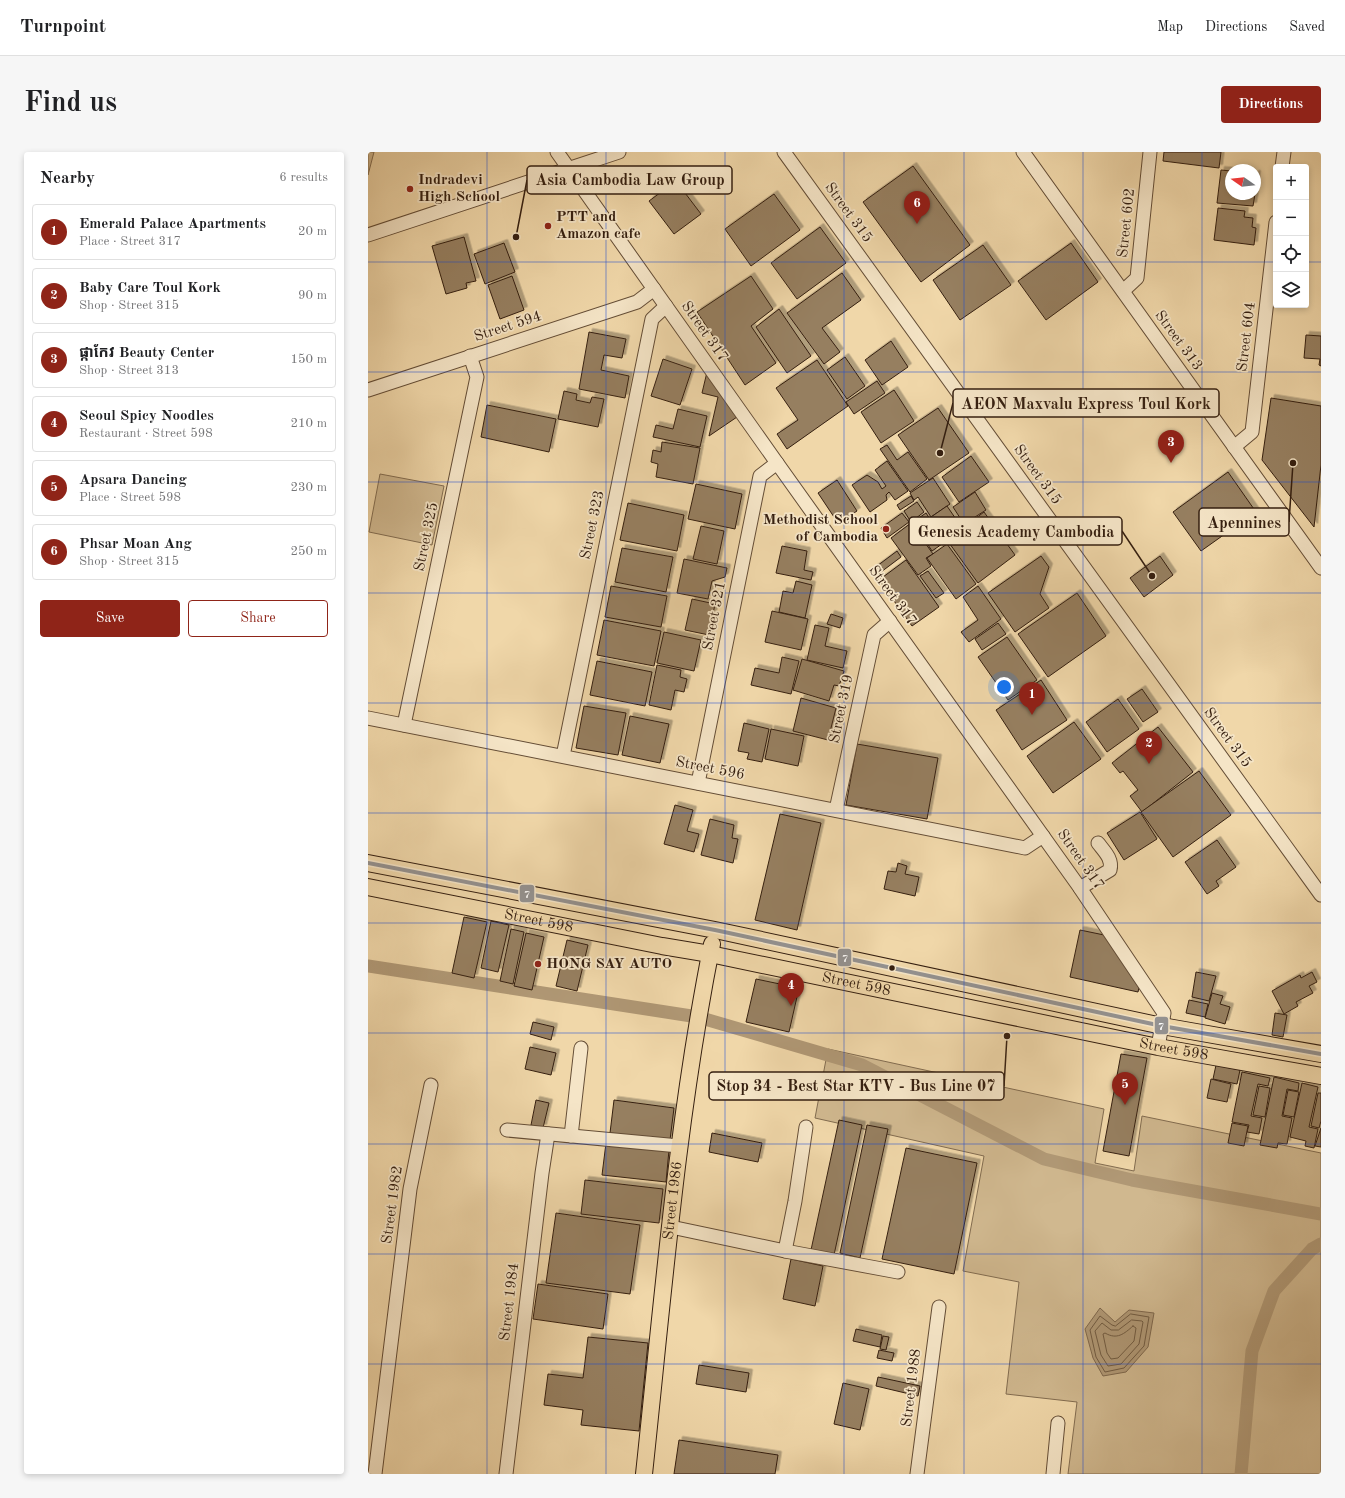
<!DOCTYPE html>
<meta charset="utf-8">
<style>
body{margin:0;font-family:"Old Standard TT","Noto Sans Khmer",serif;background:#f6f6f6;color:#202124}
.controls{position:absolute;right:12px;top:12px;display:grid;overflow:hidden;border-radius:4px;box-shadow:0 2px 6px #0003}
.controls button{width:36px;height:36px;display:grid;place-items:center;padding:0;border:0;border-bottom:1px solid #e0e0e0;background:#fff;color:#202124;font:20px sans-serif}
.compass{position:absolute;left:857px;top:12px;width:36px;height:36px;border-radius:50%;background:#fff;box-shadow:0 2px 6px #0003;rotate:284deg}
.you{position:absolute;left:636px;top:535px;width:14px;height:14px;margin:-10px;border:3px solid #fff;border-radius:50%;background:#1a73e8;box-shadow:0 0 0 6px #1a73e833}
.badge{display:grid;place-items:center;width:26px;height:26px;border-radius:50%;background:#8f2418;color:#fff;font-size:13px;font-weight:700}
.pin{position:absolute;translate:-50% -33px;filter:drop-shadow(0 1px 2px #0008)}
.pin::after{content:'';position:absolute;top:21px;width:14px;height:12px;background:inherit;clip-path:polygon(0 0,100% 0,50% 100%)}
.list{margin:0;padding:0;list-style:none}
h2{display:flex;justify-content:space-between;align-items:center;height:52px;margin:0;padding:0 16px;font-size:17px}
h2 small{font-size:13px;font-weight:400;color:#757577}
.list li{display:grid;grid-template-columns:26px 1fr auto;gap:12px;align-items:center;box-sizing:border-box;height:56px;margin:0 8px 8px;padding:0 8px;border:1px solid #e0e0e0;border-radius:4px}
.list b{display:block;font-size:15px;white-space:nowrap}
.list p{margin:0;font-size:13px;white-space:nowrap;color:#757577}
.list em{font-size:13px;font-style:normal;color:#757577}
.actions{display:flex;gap:8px;padding:12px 16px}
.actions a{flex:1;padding:9px 0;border:1px solid #8f2418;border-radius:4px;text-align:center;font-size:14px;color:#8f2418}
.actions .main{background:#8f2418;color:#fff}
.icon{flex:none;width:22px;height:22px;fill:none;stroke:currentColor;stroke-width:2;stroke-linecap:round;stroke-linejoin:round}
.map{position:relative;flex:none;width:953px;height:1322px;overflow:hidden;border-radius:4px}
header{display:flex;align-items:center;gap:24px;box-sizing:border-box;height:56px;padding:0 20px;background:#fff;border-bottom:1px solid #e0e0e0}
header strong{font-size:19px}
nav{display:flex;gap:22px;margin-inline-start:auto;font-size:14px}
.intro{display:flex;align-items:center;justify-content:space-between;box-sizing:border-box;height:96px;padding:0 24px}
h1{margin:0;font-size:28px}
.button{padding:10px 18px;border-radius:4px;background:#8f2418;color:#fff;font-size:14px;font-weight:700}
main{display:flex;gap:24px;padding:0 24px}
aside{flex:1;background:#fff;border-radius:4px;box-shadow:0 2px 6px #0003}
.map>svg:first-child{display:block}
</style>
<header>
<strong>Turnpoint</strong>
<nav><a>Map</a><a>Directions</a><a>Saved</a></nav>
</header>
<div class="intro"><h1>Find us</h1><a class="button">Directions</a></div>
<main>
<aside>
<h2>Nearby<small>6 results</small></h2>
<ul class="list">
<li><span class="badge">1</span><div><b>Emerald Palace Apartments</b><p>Place · Street 317</p></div><em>20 m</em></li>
<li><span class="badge">2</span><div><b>Baby Care Toul Kork</b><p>Shop · Street 315</p></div><em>90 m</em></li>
<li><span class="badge">3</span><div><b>ផ្កាកែវ Beauty Center</b><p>Shop · Street 313</p></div><em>150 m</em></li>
<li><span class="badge">4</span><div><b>Seoul Spicy Noodles</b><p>Restaurant · Street 598</p></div><em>210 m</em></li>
<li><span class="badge">5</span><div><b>Apsara Dancing</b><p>Place · Street 598</p></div><em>230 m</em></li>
<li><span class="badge">6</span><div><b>Phsar Moan Ang</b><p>Shop · Street 315</p></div><em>250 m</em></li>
</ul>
<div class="actions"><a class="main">Save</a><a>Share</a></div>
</aside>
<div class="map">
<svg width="953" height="1322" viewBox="0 0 953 1322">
<defs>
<filter id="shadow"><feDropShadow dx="3.5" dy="-3.5" stdDeviation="0" flood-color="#0004"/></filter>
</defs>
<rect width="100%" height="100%" fill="#f0d7a9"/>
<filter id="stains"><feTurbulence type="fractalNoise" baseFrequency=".005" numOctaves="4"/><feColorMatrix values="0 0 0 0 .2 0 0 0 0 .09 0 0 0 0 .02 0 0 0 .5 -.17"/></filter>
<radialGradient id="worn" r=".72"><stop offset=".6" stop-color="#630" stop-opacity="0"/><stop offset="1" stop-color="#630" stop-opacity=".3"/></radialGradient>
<g fill="#d0b88f" stroke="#826c50">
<polygon points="0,0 6,0 0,23"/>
<polygon points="12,322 76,334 64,393 1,380"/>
<polygon points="460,897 736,957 727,1011 766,1019 774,964 953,1001 953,1322 700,1322 709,1250 638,1242 651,1130 595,1119 616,1004 447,966"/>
</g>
<polygon fill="#b09875" stroke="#7f684d" points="732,1156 747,1170 761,1158 786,1161 780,1195 758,1220 735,1224 725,1206 717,1177"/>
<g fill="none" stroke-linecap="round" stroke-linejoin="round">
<g stroke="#725c42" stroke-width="1">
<polygon points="763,1162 781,1165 776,1194 756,1216 737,1220 728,1205 722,1178 732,1164 744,1173 747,1174"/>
<polygon points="764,1168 774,1169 775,1170 771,1192 753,1212 740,1214 733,1203 727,1179 734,1171 743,1178 750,1178"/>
<path d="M765,1174l3,2 -2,13 -16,17 -7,1 -4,-6 -4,-19 2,-1c12,7 19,1 28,-7z"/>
</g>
<g stroke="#b09875" stroke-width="13">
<polyline points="0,814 330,865 494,913 676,1007 764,1028 953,1062"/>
<polyline points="873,1322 884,1199 906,1139 944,1097 953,1092"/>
</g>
</g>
<g fill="#967f60" stroke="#351f10" filter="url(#shadow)">
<polygon points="796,0 853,0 851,16 795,9"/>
<polygon points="545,14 602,93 553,130 495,50"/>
<polygon points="853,18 863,19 863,42 887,42 885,54 849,51"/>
<polygon points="887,22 889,22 887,38"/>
<polygon points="308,29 333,62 306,82 281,49"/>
<polygon points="406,42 432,78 383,114 357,77"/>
<polygon points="850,56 877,59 876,65 885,66 884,75 888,76 886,93 846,88"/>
<polygon points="452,75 478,111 429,147 403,111"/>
<polygon points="96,85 108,129 98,131 99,136 78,142 64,94"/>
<polygon points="136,91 147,120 117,132 106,102"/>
<polygon points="703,91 730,130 678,168 650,129"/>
<polygon points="615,93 643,133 592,168 565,128"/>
<polygon points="474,121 493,148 454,176 472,200 456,212 419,161"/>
<polygon points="144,124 156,158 132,167 120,133"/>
<polygon points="383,124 405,157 383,174 408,211 377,233 329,160"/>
<polygon points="411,157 443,204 419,221 388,175"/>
<polygon points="221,180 258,187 254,206 236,203 233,218 261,224 257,246 211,237"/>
<polygon points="938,183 953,184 953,214 951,213 952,207 936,206"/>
<polygon points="523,189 540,215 514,233 497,208"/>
<polygon points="477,205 497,234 479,247 459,218"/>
<polygon points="295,207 324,217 312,253 283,244"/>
<polygon points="449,208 480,254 419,297 409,282 430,268 408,236"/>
<polygon points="339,220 369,265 341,284 350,245 334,241"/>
<polygon points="509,229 517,241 486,262 478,250"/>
<polygon points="526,238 546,269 513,291 493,260"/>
<polygon points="196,239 209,242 208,248 222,251 224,245 236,247 230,275 190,267"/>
<polygon points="903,246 953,254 953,313 946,375 894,308"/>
<polygon points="119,253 188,267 181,300 113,285"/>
<polygon points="570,256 601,301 561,328 530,283"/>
<polygon points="310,257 339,264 332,295 285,285 288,273 305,277"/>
<polygon points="294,290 332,296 325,332 288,325 290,312 283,310 285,298 293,300"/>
<polygon points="519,293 529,308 540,300 559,327 542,340 512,297"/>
<polygon points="603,304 621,330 591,350 574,325"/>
<polygon points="519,309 540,339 527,348 521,340 518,343 519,348 502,360 484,333 499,323 510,330 514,337 518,334 507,318"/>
<polygon points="860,320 888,360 833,399 805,360"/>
<polygon points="565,326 582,352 563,365 550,345 546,348 542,341"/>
<polygon points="469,328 489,359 470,371 450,341"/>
<polygon points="328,332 374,342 367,377 320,367"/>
<polygon points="607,340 618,358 596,372 585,355"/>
<polygon points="543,344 546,349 532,358 529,353"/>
<polygon points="549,350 556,360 543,370 536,359"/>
<polygon points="260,351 316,363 309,399 252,388"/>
<polygon points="579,354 592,373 577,384 563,365"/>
<polygon points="616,360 647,403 610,431 579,388"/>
<polygon points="534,361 541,370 519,386 513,376"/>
<polygon points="558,361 577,390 564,399 545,370"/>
<polygon points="543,371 565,402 558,406 563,414 550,423 523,386"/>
<polygon points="333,374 356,379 349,412 325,407"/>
<polygon points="579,392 608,432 588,447 559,406"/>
<polygon points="414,394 439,399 436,418 445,420 443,428 408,421"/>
<polygon points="254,396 305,405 298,440 247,430"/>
<polygon points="529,399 533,405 509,423 505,417"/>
<polygon points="673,404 681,415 672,442 681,456 647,480 620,441"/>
<polygon points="792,404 805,423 776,445 762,426"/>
<polygon points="316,407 359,416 357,425 344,429 340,447 309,441"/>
<polygon points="538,408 571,455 544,474 511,428"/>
<polygon points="560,419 576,441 568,446 552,424"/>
<polygon points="428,429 444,433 437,466 411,460 415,439 425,441"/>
<polygon points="243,434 299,444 293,475 237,465"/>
<polygon points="610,434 633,467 601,490 593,480 610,468 595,445"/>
<polygon points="709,441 738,484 680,525 650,482"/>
<polygon points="324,447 347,452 341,483 317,478"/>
<polygon points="404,459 440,467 433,498 397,490"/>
<polygon points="463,462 475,466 472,476 459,472"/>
<polygon points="236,468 293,479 286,514 229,503"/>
<polygon points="630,471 638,482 614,498 607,487"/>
<polygon points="447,473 461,476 457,494 479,499 475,516 439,508"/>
<polygon points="296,480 333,488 326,519 289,511"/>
<polygon points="639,485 669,528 640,548 610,505"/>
<polygon points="414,505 431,509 423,542 383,533 387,516 411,521"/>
<polygon points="434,507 476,519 471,534 466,533 461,549 425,538"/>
<polygon points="229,509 284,520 277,554 222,543"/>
<polygon points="289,513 313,518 312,525 319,527 316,540 307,538 303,558 281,553"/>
<polygon points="673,528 699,568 654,598 628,558"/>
<polygon points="774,537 790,560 775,570 759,547"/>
<polygon points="433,546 468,556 460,588 425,579"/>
<polygon points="750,547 771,577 739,600 718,570"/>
<polygon points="216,554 258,561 250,603 208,596"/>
<polygon points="262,564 301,572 292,611 254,603"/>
<polygon points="706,570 733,607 685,641 659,604"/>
<polygon points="376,571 401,577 394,610 379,607 381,601 370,599"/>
<polygon points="790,575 825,620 774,660 762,644 770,638 755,619 752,621 744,611"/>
<polygon points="403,577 436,584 430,614 397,607"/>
<polygon points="489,592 570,606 559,667 478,653"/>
<polygon points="831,619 863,663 805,705 773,660"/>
<polygon points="307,653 325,658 319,679 331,682 326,700 296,692"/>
<polygon points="772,660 789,687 756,708 739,681"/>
<polygon points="412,662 453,671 429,778 387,768"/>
<polygon points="342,667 366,673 364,686 370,687 365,711 333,703"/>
<polygon points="849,688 868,715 848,729 851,734 839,742 817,710"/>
<polygon points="530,711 539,714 537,722 551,725 547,744 516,737 520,719 528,720"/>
<polygon points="96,765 119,770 106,826 84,821"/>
<polygon points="123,769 141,773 130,820 113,816"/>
<polygon points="143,777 156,780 145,832 132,829"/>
<polygon points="712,778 741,784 772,831 770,840 702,825"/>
<polygon points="158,781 176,785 164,838 146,834"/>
<polygon points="199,788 220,793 209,839 188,834"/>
<polygon points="828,820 848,824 841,849 824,845"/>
<polygon points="944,820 949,830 941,834 945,841 928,850 930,854 916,862 904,839 932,823 933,826"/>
<polygon points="388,827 431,836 421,880 378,870"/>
<polygon points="844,841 855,844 852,852 862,855 857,872 837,866"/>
<polygon points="821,848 840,852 837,865 818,861"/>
<polygon points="907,861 919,863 915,885 904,883"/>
<polygon points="165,870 186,875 183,888 162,882"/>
<polygon points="162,895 188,901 183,923 157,917"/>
<polygon points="753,902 779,906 761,1004 735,999"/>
<polygon points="848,913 872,918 869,932 845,927"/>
<polygon points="874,920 902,926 900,934 890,932 883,964 894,966 891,982 879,980 881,973 864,970"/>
<polygon points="906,925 931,931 930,939 919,937 914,964 924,966 919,992 910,991 909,996 892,993"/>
<polygon points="843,927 863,932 859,950 839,946"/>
<polygon points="934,931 950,935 941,975 950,977 946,996 937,994 938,989 922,985"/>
<polygon points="891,934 902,936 897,965 885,963"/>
<polygon points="920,938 931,940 926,965 915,963"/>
<polygon points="950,941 953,941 953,969 951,976 943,974"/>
<polygon points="168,948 181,951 175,976 163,973"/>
<polygon points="246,948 306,956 302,988 242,981"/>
<polygon points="471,968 494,973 466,1103 443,1098"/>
<polygon points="864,971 880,974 876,994 860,991"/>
<polygon points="499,973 520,977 492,1106 472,1101"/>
<polygon points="953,976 953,995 947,994"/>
<polygon points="344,981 394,991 390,1010 341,1000"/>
<polygon points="238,991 301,998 298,1030 234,1023"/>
<polygon points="538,996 609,1011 586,1122 514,1107"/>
<polygon points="217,1028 295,1037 291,1071 213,1062"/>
<polygon points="188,1061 272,1073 262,1142 178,1131"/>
<polygon points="423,1107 455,1114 447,1154 415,1147"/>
<polygon points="170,1132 240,1142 235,1177 165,1167"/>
<polygon points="488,1177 514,1183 512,1195 485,1189"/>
<polygon points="515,1184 521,1185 518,1198 512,1197"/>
<polygon points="220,1185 280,1191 271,1279 213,1273 215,1258 176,1253 180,1222 215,1226"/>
<polygon points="511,1198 526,1201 524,1209 509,1206"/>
<polygon points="331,1213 381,1221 378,1240 328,1232"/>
<polygon points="510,1225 552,1234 550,1244 508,1234"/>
<polygon points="475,1231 501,1237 492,1278 466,1272"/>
<polygon points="311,1288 410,1303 407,1322 306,1322"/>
</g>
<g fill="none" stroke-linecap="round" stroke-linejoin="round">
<defs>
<g id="minor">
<polyline points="189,0 409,311 712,736 796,861 790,895"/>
<polyline points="416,0 953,743"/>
<polyline points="655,0 953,416"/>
<polyline points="914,15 916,0"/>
<polyline points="0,83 251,0"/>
<polyline points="755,139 769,126 782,0"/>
<polyline points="0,238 269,150 286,137"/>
<polyline points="866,295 884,280 908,70"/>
<polyline points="0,566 657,696 675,684"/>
<polyline points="36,573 109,225 102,204"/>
<polyline points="195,604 284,167 298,154"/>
<polyline points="330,631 392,324 409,311"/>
<polyline points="468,658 506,483 522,469"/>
<path d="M712,736l30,-18c3,-11 -6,-19 -12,-27"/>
<polyline points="139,978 311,994"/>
<polyline points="203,984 213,896"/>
<polyline points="303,1075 417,1099 530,1120"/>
<polyline points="417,1099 427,1049 438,975"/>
<polyline points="7,1322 42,1037 63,933"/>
<polyline points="138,1322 174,1021 180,982"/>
<polyline points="549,1322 571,1155"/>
<polyline points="685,1322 690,1271"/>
</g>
<g id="major">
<polyline points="0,711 347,778 794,874 953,902"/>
<path id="s1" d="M0,735l294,59 48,8 448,93 163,29"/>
<path id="s2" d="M276,1322c19,-177 33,-355 68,-530"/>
</g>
</defs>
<use href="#minor" stroke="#644d36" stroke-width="15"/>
<use href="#major" stroke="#351f10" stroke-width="18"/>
<use href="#minor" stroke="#f5e5c7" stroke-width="13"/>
<use href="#major" stroke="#f0d7a9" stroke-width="16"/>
<defs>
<polyline id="bus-1" points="0,711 347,778 794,874 953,902"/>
</defs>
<use href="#bus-1" stroke="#f5e5c7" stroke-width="7"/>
<use href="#bus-1" stroke="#949291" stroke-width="4"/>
</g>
<path fill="none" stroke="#1d4ed8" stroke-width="1" stroke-opacity="0.55" d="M119,0v1322M238,0v1322M357,0v1322M476,0v1322M596,0v1322M715,0v1322M834,0v1322M0,110h908M938,110h15M0,220h953M0,330h953M0,441h953M0,551h953M0,661h953M0,771h953M0,881h953M0,992h953M0,1102h953M0,1212h953"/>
<g fill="#8f2418" stroke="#f5e5c7" stroke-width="1.5">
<circle cx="42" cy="37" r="4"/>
<circle cx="180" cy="74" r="4"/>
<circle cx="518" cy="377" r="4"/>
<circle cx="170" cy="812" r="4"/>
</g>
<circle fill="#351f10" stroke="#f5e5c7" stroke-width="1.5" cx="524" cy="816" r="3.5"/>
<g text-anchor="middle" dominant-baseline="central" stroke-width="3.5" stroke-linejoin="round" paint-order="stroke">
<g font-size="15" font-weight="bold" fill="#351f10" stroke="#f5e5c7" text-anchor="start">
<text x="50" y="28">Indradevi<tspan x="50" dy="17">High School</tspan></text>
<text x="188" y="65">PTT and<tspan x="188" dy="17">Amazon cafe</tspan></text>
<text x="510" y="368" text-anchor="end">Methodist School<tspan x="510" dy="17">of Cambodia</tspan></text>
<text x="178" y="812">HONG SAY AUTO</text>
</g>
<g font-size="15" fill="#351f10" stroke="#f5e5c7">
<text transform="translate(480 61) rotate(54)">Street 315</text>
<text transform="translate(759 71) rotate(-84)">Street 602</text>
<text transform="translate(140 175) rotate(-18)">Street 594</text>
<text transform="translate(336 180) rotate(55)">Street 317</text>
<text transform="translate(879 185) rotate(-83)">Street 604</text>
<text transform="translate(810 189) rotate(54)">Street 313</text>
<text transform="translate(669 323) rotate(54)">Street 315</text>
<text transform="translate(225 373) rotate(-78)">Street 323</text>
<text transform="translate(59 385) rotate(-78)">Street 325</text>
<text transform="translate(524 444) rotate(54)">Street 317</text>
<text transform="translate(347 464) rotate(-79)">Street 321</text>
<text transform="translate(474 557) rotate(-78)">Street 319</text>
<text transform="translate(859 586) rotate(54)">Street 315</text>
<text transform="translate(342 617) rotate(11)">Street 596</text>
<text transform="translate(712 708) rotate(55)">Street 317</text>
<text stroke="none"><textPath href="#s1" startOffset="174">Street 598</textPath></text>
<text stroke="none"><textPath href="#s1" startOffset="498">Street 598</textPath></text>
<text stroke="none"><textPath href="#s1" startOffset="822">Street 598</textPath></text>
<text stroke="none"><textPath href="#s2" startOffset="275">Street 1986</textPath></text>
<text transform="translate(25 1053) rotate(-82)">Street 1982</text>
<text transform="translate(142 1150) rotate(-83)">Street 1984</text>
<text transform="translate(544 1236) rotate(-83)">Street 1988</text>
</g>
</g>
<path fill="none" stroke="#351f10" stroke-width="1.5" d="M148 85L159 28M572 301L585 251M925 311L921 370M784 424L754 379M639 884L636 934"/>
<g fill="#351f10" stroke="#f5e5c7" stroke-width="1.5">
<circle cx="148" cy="85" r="4"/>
<circle cx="572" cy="301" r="4"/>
<circle cx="925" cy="311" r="4"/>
<circle cx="784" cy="424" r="4"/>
<circle cx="639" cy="884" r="4"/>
</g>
<g fill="#f5e5c7" stroke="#351f10" stroke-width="1.5">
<rect x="159" y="14" width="205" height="28" rx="4"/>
<rect x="585" y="237" width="266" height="28" rx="4"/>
<rect x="831" y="356" width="90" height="28" rx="4"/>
<rect x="541" y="365" width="213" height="28" rx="4"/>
<rect x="341" y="920" width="295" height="28" rx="4"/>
</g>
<g font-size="16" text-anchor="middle" font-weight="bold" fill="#351f10">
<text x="262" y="33">Asia Cambodia Law Group</text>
<text x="718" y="257">AEON Maxvalu Express Toul Kork</text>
<text x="876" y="376">Apennines</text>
<text x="648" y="385">Genesis Academy Cambodia</text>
<text x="488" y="939">Stop 34 - Best Star KTV - Bus Line 07</text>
</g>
<g stroke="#f5e5c7" stroke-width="1.5">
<rect x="151" y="732" width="16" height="19" rx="4" fill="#949291"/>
<rect x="469" y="796" width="15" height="19" rx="4" fill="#949291"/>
<rect x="786" y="864" width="15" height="19" rx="4" fill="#949291"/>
</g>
<g font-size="11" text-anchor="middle" font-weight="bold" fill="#fff">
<text x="159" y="746">7</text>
<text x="477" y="810">7</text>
<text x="793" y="878">7</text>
</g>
<rect width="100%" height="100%" filter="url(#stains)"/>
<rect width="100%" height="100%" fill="url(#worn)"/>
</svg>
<div class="controls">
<button>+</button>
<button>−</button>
<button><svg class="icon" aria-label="locate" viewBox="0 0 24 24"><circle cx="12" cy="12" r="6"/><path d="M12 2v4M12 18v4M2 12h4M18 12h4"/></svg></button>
<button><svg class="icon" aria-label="layers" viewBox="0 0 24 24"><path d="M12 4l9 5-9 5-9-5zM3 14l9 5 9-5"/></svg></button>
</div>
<svg class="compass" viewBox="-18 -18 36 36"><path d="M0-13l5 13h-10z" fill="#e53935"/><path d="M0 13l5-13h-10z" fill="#757577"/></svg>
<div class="you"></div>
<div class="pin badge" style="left:664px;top:563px">1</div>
<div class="pin badge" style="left:781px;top:612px">2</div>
<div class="pin badge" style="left:803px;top:311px">3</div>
<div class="pin badge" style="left:423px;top:854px">4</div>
<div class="pin badge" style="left:757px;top:953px">5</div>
<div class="pin badge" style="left:549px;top:72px">6</div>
</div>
</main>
